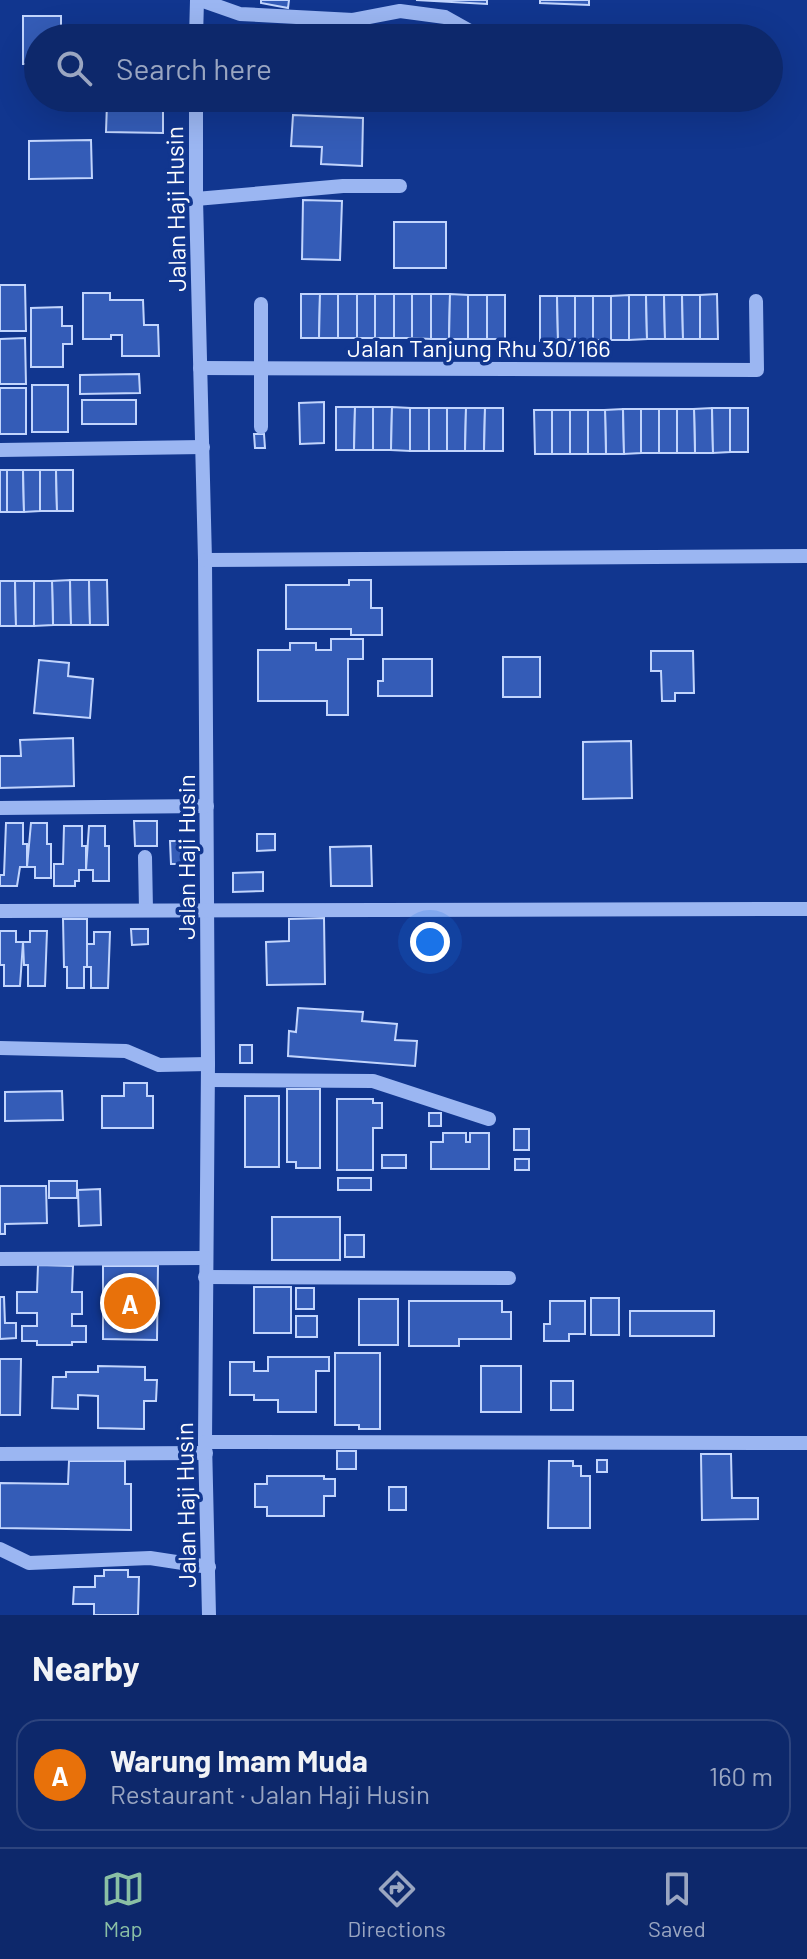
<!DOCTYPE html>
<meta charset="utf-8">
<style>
body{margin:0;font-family:Barlow,sans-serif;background:#163071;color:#f1f3f6}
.you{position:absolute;left:430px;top:942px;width:28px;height:28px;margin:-20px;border:6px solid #fff;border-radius:50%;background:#1a73e8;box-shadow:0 0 0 12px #1a73e833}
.badge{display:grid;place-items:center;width:52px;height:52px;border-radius:50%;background:#8abfa5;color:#fff;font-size:26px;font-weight:700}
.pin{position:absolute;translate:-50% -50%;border:4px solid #fff;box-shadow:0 2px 8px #0006}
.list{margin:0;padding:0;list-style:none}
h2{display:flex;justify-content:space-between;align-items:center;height:104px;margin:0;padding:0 32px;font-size:34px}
h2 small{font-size:26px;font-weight:400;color:#9aa6c1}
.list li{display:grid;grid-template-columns:52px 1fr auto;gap:24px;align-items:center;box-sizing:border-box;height:112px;margin:0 16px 16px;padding:0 16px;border:2px solid #2d447e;border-radius:24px}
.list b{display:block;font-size:30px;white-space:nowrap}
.list p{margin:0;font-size:26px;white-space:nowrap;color:#9aa6c1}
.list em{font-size:26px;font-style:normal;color:#9aa6c1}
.icon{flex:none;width:44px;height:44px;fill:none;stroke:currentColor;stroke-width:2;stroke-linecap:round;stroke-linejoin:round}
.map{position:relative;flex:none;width:807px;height:1615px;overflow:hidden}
.search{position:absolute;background:#0d286b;box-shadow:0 8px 32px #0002;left:24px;right:24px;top:24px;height:88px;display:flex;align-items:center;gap:20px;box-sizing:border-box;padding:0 28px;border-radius:44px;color:#9aa6c1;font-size:30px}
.sheet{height:232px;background:#0d286b}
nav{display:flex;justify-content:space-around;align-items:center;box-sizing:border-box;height:112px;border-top:2px solid #2d447e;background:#0d286b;font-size:22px;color:#9aa6c1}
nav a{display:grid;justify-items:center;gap:4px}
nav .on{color:#8abfa5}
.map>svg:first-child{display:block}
</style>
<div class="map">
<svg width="807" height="1615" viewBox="0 0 807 1615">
<rect width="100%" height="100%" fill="#11368f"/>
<g fill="#345cb7" stroke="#c2d5fd" stroke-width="2">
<polygon points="261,0 289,0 288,8 261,3"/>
<polygon points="416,0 487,0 487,4"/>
<polygon points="540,0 589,0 589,5 540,3"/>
<polygon points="23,16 61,16 61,38 38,38 38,64 23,64"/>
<polygon points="97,28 158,33 159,38 98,38"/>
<polygon points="431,32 431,38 406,38 405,33"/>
<rect x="455" y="98" width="44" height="2"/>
<polygon points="107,103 163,104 163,133 106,132"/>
<polygon points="293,115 363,118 362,166 321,164 322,147 291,146"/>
<polygon points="91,140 92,178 29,179 29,141"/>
<polygon points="303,200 342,201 340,260 302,259"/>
<rect x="394" y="222" width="52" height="46"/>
<polygon points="0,285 25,285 26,331 0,331"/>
<polygon points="83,293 110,293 110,300 143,300 144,325 158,325 159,356 122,356 122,335 111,335 111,339 83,339"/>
<polygon points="301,294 320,294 319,338 301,338"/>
<polygon points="320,294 338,294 338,338 319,338"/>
<rect x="338" y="294" width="19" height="44"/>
<rect x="357" y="294" width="18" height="44"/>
<rect x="375" y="294" width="19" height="44"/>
<rect x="394" y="294" width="18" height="44"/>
<polygon points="412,294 431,294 431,339 412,338"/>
<polygon points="431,294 450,294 449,339 431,339"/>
<polygon points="450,294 468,295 468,339 449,339"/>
<polygon points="717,294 718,339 700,339 700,295"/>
<rect x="468" y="295" width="19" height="44"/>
<rect x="487" y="295" width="18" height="44"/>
<polygon points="629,295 646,295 647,339 629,340"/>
<polygon points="629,295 629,340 611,340 611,296"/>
<polygon points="646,295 664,295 665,339 647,339"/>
<polygon points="664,295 682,295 683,339 665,339"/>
<polygon points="682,295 700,295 700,339 683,339"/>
<polygon points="540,296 557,296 558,340 540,341"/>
<polygon points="557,296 575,296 575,340 558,340"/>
<rect x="575" y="296" width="18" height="44"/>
<rect x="593" y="296" width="18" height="44"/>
<polygon points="62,307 62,326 72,326 72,344 63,344 63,367 31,367 31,308"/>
<polygon points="25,338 26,384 0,384 0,339"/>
<polygon points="139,374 140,393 80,394 80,375"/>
<rect x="32" y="385" width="36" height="47"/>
<rect x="0" y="388" width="26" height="46"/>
<rect x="82" y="400" width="54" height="24"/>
<polygon points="324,402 324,443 300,444 299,403"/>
<polygon points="336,407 355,407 354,450 336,450"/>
<polygon points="355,407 373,407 373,450 354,450"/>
<polygon points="373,407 392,407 391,450 373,450"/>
<polygon points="392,407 410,408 410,451 391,450"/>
<rect x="410" y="408" width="19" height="43"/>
<rect x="429" y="408" width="18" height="43"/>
<polygon points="447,408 466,408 465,451 447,451"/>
<polygon points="466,408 485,408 484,451 465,451"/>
<polygon points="485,408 503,408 503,451 484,451"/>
<polygon points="712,408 713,453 695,453 694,409"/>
<polygon points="712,408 730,408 730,452 713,453"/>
<rect x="730" y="408" width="18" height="44"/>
<polygon points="623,409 624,454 606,454 605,410"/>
<polygon points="623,409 641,409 641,453 624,454"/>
<rect x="641" y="409" width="18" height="44"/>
<rect x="659" y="409" width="18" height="44"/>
<polygon points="677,409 694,409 695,453 677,453"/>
<polygon points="534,410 552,410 552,454 535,454"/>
<rect x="552" y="410" width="18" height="44"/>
<rect x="570" y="410" width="18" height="44"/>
<polygon points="588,410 605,410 606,454 588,454"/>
<polygon points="254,434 264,434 265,448 255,448"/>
<rect x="0" y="470" width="7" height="42"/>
<polygon points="7,470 23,470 24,512 7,512"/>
<polygon points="23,470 40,470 40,511 24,512"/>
<polygon points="40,470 56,470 57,511 40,511"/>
<polygon points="56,470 73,470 73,511 57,511"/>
<polygon points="70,580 71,625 53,625 52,581"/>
<polygon points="70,580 89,580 90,625 71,625"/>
<polygon points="89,580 107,580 108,625 90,625"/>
<polygon points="349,580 371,580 371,608 382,608 382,635 351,635 351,629 286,629 286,585 349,585"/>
<polygon points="0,581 15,581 16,626 0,626"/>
<polygon points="15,581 34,581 34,626 16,626"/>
<polygon points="34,581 52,581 53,625 34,626"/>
<polygon points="331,639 363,639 363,659 348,659 348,715 327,715 327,701 258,701 258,650 290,650 290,643 316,643 316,650 331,650"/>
<polygon points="651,651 693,651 694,693 675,693 675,701 662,701 661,671 651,671"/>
<rect x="503" y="657" width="37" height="40"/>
<polygon points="383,659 432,659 432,696 378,696 378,681 383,681"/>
<polygon points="39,660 69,663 68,676 93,679 90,718 34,713"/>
<polygon points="73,738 74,786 0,788 0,756 21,756 20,740"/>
<polygon points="631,741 632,798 583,799 583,742"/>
<polygon points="134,821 157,821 157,846 135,846"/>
<polygon points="6,823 23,823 23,844 27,844 27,867 20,867 17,886 0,886 0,875 4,875"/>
<polygon points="31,823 47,823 47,844 51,844 51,878 35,878 35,867 27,867"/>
<polygon points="64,826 82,826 82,846 86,846 86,870 79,870 79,881 75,881 75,886 54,886 54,864 63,864"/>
<polygon points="89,826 105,826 105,846 109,846 109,881 93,881 93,870 86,870"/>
<polygon points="257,834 275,834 275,850 257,851"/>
<polygon points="170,841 186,841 186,864 171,864"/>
<polygon points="371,846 372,886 331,886 330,847"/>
<polygon points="263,872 263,891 233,892 233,873"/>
<polygon points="324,918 325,984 267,985 266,942 289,941 289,919"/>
<polygon points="63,919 87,919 87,967 84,967 84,988 67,988 67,967 64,967"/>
<polygon points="131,929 148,929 148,944 132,945"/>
<polygon points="0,931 16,931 16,942 23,942 20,986 4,986 4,965 0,965"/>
<polygon points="30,931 47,931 45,986 28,986 28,965 24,965 23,942 30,942"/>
<polygon points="94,932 110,932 108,988 91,988 91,967 87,967 87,944 94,944"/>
<polygon points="298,1008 363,1012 362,1021 397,1024 395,1040 417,1041 415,1066 288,1056 289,1031 296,1032"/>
<rect x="240" y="1045" width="12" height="18"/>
<polygon points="124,1083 147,1083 147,1096 153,1096 153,1128 102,1128 102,1096 124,1096"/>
<polygon points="287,1089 320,1089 320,1168 296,1168 296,1162 287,1162"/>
<polygon points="62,1091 63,1120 5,1121 5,1092"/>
<rect x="245" y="1096" width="34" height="71"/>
<polygon points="337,1099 373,1099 373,1103 382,1103 382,1128 373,1128 373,1170 337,1170"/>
<rect x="429" y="1113" width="12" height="13"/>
<rect x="514" y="1129" width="15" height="21"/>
<polygon points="443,1133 466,1133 466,1142 470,1142 470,1133 489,1133 489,1169 431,1169 431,1142 443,1142"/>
<rect x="382" y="1155" width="24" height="13"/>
<rect x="515" y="1159" width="14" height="11"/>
<rect x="338" y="1178" width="33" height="12"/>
<rect x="49" y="1181" width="28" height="17"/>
<polygon points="0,1186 46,1186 47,1223 5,1224 5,1234 0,1234"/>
<polygon points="100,1189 101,1225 79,1226 78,1190"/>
<rect x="272" y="1217" width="68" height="43"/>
<rect x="345" y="1235" width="19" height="22"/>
<polygon points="38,1265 73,1266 72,1292 82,1292 82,1314 72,1314 72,1326 86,1326 86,1342 72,1342 72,1345 37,1345 37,1341 22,1341 22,1326 37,1326 37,1313 17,1313 17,1292 37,1292"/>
<polygon points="103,1266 158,1266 157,1340 103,1339"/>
<rect x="254" y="1287" width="37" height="46"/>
<rect x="296" y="1288" width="18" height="21"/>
<polygon points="0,1297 4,1297 5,1323 16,1323 16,1338 0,1339"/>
<rect x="591" y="1298" width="28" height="37"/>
<rect x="359" y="1299" width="39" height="46"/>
<polygon points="409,1301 502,1301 502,1312 511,1312 511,1339 459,1339 459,1346 409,1346"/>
<polygon points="550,1301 585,1301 585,1334 569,1334 569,1341 544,1341 544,1324 550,1324"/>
<rect x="630" y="1311" width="84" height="25"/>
<rect x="296" y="1316" width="21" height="21"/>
<polygon points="335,1353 380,1353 380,1429 359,1429 359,1425 335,1425"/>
<polygon points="268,1357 329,1357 329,1371 316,1371 316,1412 278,1412 278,1400 254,1400 254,1395 230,1395 230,1362 254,1362 254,1371 268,1371"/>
<polygon points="0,1359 21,1359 20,1415 0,1415"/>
<polygon points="98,1366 145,1367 145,1380 157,1380 156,1401 144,1401 144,1429 98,1428 98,1396 78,1395 78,1409 52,1408 53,1377 66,1377 66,1372 98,1372"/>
<rect x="481" y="1366" width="40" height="46"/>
<rect x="551" y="1381" width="22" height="29"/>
<rect x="337" y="1451" width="19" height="18"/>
<polygon points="701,1454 731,1454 732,1498 758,1498 758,1519 702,1520"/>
<rect x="597" y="1460" width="10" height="12"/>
<polygon points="69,1461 125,1461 125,1484 131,1484 131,1530 0,1528 0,1483 68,1484"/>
<polygon points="549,1461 573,1461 573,1466 581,1466 581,1476 590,1476 590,1528 548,1528"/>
<polygon points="267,1476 324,1476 324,1479 335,1479 335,1496 324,1496 324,1516 267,1516 267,1507 255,1507 255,1484 267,1484"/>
<rect x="389" y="1487" width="17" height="23"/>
<polygon points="104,1570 128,1570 128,1577 139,1577 138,1615 94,1615 94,1604 73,1604 74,1587 95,1587 95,1576 104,1576"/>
</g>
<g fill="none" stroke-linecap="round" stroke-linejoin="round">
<g stroke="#9bb6f2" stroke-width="14">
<polyline points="200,0 240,14 353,20 400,11 445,17 470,31 513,38"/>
<polyline points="196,38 197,0"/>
<polyline points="196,98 196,199 205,560 208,1064 205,1442 209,1615"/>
<polyline points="196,199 343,186 400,186"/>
<polyline points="261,304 261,427"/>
<polyline points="200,368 757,370 756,301"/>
<polyline points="0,450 203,447"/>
<polyline points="205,560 807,556"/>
<polyline points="0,808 207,806"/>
<polyline points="145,857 146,910"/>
<polyline points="0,911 807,909"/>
<polyline points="0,1048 126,1051 159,1065 208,1064"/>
<polyline points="208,1080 373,1081 489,1119"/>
<polyline points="0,1259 205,1258"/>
<polyline points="205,1277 509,1278"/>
<polyline points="205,1442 807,1443"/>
<polyline points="0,1454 206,1453"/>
<polyline points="0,1549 29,1563 150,1558 209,1567"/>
</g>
</g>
<g text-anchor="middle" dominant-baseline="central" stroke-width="7" stroke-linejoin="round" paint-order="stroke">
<g font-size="24" fill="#fff" stroke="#11368f">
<text transform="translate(175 209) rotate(-91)">Jalan Haji Husin</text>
<text x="479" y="347">Jalan Tanjung Rhu 30/166</text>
<text transform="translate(185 857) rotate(-90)">Jalan Haji Husin</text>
<text transform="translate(185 1505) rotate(-91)">Jalan Haji Husin</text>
</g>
</g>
</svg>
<div class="you"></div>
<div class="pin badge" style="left:130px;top:1303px;background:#e8710a">A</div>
<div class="search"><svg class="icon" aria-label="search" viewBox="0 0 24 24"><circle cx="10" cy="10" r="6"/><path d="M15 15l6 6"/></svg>Search here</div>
</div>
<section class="sheet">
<h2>Nearby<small></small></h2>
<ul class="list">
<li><span class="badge" style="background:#e8710a">A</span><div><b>Warung Imam Muda</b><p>Restaurant · Jalan Haji Husin</p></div><em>160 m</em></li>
</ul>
</section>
<nav>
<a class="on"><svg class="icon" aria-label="map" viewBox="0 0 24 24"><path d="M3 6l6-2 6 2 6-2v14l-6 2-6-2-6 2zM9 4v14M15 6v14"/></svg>Map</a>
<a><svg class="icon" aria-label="directions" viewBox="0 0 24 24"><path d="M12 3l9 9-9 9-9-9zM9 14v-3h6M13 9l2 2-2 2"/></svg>Directions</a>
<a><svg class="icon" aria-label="saved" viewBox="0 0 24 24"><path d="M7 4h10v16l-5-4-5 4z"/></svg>Saved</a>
</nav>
